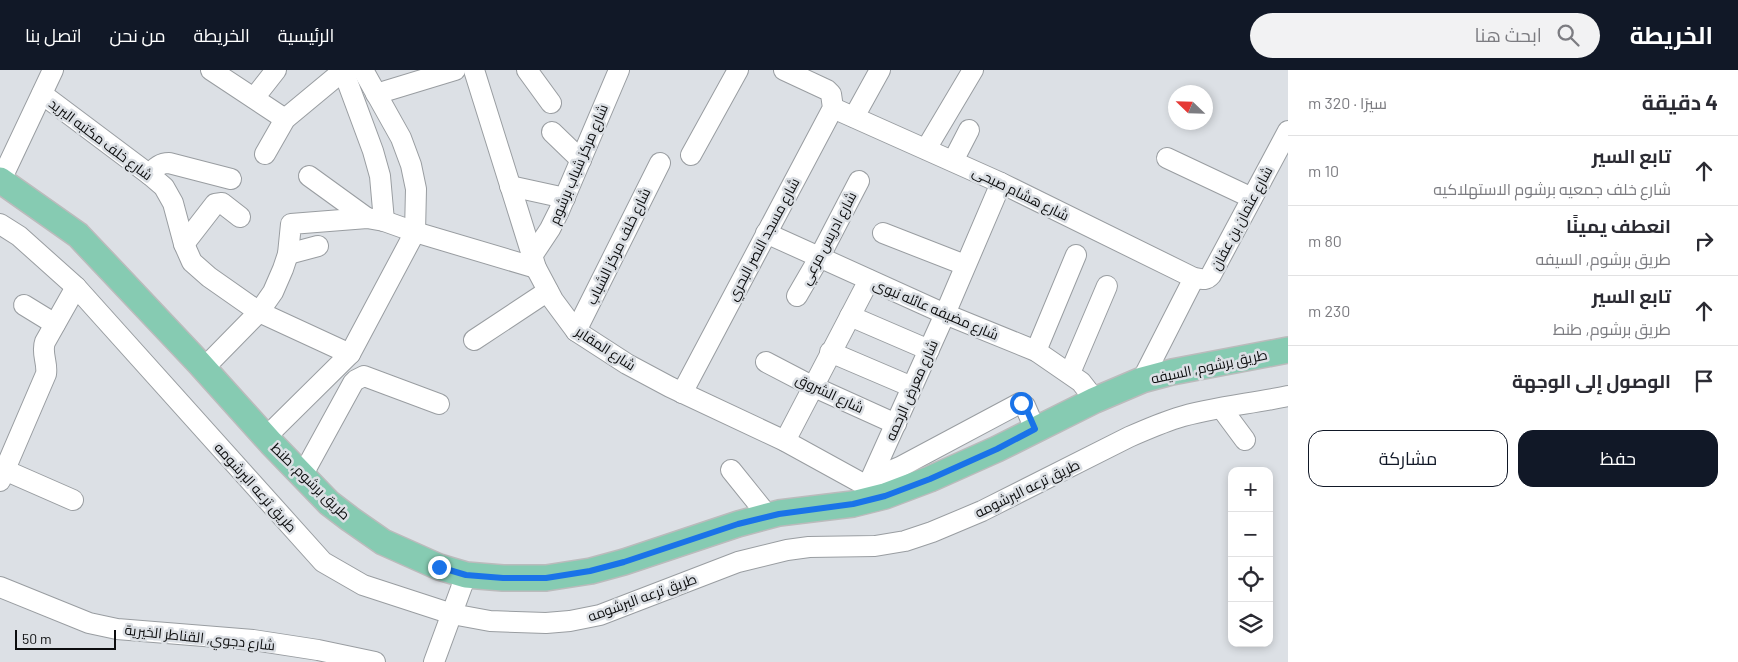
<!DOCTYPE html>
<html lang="ar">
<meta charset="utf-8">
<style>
body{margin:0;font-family:Barlow,Cairo,sans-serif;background:#f2f2f3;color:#2b2b33;direction:rtl}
.controls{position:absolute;right:15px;bottom:15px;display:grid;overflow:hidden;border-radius:10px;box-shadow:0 2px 8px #0003}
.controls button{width:45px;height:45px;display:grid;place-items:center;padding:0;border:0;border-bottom:1px solid #e1e1e2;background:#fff;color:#2b2b33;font:25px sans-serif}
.compass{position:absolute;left:1168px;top:15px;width:45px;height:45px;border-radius:50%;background:#fff;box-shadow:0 2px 8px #0003;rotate:293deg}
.scale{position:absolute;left:15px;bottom:12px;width:101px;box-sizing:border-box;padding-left:5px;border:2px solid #0c0d0e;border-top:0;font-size:14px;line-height:18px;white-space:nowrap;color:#0c0d0e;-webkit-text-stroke:4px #dce0e5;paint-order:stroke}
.stop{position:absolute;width:15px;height:15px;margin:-11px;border:4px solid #1a73e8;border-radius:50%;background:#fff}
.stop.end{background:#1a73e8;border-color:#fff;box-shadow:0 1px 5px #0008}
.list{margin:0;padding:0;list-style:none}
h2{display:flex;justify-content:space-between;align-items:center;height:65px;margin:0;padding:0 20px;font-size:21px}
h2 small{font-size:16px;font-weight:400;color:#7c7c81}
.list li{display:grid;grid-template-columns:32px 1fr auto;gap:15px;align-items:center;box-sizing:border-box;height:70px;padding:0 20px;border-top:1px solid #e1e1e2}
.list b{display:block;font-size:19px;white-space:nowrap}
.list p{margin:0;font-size:16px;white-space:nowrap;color:#7c7c81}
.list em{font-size:16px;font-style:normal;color:#7c7c81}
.actions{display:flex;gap:10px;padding:15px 20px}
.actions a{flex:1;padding:11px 0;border:1px solid #111827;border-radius:15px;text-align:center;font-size:18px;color:#111827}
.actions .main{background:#111827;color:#fff}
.icon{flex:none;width:28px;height:28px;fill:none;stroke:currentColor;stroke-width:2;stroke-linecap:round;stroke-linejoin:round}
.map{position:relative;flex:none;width:1288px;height:592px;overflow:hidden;direction:ltr}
header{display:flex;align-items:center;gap:30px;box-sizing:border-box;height:70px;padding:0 25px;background:#111827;color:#fff}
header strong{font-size:24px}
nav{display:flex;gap:28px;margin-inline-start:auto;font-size:18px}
.search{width:350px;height:45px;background:#f2f2f3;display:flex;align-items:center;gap:12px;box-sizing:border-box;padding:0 18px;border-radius:28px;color:#7c7c81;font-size:19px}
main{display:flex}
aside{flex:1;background:#fff}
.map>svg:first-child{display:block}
</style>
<header>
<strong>الخريطة</strong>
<div class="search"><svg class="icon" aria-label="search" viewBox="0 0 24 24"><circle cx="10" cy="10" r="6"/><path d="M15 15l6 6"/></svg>ابحث هنا</div>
<nav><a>الرئيسية</a><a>الخريطة</a><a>من نحن</a><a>اتصل بنا</a></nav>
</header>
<main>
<aside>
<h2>4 دقيقة<small>سيرًا · 320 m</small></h2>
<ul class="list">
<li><svg class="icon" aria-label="ahead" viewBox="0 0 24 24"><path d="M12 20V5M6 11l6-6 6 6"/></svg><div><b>تابع السير</b><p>شارع خلف جمعيه برشوم الاستهلاكيه</p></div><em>10 m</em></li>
<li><svg class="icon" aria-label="right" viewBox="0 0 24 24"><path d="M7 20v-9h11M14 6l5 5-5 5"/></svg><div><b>انعطف يمينًا</b><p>طريق برشوم, السيفه</p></div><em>80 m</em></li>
<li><svg class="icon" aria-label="ahead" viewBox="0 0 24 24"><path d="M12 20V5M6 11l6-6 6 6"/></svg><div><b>تابع السير</b><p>طريق برشوم, طنط</p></div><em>230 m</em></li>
<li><svg class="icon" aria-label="arrive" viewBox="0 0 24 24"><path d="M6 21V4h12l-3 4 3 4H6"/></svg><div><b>الوصول إلى الوجهة</b></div></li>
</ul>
<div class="actions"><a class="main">حفظ</a><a>مشاركة</a></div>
</aside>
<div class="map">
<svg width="1288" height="592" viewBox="0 0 1288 592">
<rect width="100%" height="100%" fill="#dce0e5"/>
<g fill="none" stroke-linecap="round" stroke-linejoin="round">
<defs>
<g id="minor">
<polyline points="211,0 285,49"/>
<polyline points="343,0 373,81 380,106 384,151"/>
<polyline points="474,0 536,198 553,230 576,261 627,294 670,317 785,371 885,426"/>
<polyline points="527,0 551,33"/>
<polyline points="42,24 150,105 164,117 173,133 184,174 192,192 209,207 259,242 350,284"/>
<polyline points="376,24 455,0"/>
<polyline points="254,28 276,0"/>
<path d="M833,38l168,75 193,95c7,1 12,3 17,-3l77,-144"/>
<polyline points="854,47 880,0"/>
<polyline points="552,62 581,90"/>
<polyline points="926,79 973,0"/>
<polyline points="265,84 285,49 344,0"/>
<polyline points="691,85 738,0"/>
<polyline points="1167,88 1252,128"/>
<polyline points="953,91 969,60"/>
<path d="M150,105c5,-8 10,-12 19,-12l62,16"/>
<polyline points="309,106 367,148"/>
<polyline points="1,110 53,0"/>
<polyline points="510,116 565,128"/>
<path d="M0,154l19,12 57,51 247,275 40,23 89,29 38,7 56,2 24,-2 30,-6 138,-53 49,-12 22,-3 66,-1 30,-5 27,-9 50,-21 147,-74c16,-7 32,-14 48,-19 35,-11 74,-14 111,-22"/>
<polyline points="766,163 945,244 1036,281 1081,312 1095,330"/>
<polyline points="883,163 965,195"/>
<polyline points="184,174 215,134 222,133 240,147"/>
<polyline points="288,184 318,176"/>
<polyline points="532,186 550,159 559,141 619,0"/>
<polyline points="797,226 819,188 859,111"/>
<polyline points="24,235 55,254"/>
<polyline points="850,246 929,280"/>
<polyline points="576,261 660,93"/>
<polyline points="474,270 548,221"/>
<polyline points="1036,281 1076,185"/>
<polyline points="830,282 912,317"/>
<polyline points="766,292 812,316 896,354"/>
<polyline points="204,298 259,242 273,222 283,199 288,184 291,154 367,148 384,151 415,162 536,198"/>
<polyline points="1070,303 1107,216"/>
<polyline points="1142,310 1194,208"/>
<polyline points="682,323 833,38 831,24 827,20 784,0"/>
<polyline points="1222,339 1245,370"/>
<polyline points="266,367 350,284 415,162 416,119 411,95 401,68 363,0"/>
<polyline points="785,371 869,210"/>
<polyline points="0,398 73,430"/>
<polyline points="731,400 768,446"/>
<polyline points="302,406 353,313 356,310 364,306 439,334"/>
<polyline points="873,406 888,402 900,397 1020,333 1025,336 1035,359"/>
<path d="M0,411l46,-107c2,-11 -5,-21 -1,-32l31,-55"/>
<polyline points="868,415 945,244 1001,113"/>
<polyline points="0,517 89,553 117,559 253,570 318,580 375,592"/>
<polyline points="434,592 466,505"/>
</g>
<polyline id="major" points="0,110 78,165 199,293 271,373 329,433 350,449 383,472 439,497 466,505 503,508 546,508 591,501 624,492 738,454 779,443 853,434 885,426 930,409 997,379 1095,330 1142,310 1172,302 1288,280"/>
</defs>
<use href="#minor" stroke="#999da1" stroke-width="22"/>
<use href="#major" stroke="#bbbbbc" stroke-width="28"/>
<use href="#minor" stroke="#fff" stroke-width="20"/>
<use href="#major" stroke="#86cbb2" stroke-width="25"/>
</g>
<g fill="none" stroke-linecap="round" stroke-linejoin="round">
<polyline stroke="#1a73e8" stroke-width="6" points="439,497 466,505 503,508 546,508 590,501 624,492 738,454 779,444 853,434 885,426 930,409 997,379 1035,359 1025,336 1021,333"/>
</g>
<g text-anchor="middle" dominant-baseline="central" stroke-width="5" stroke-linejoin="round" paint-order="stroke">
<g font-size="14" fill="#0c0d0e" stroke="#dce0e5">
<text transform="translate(101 69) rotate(37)">شارع خلف مكتبه البريد</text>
<text transform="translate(578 94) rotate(-67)">شارع مركز شباب برشوم</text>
<text transform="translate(1021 123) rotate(26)">شارع هشام صبحى</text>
<text transform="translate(1241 148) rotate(-62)">شارع عثمان بن عفان</text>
<text transform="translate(828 168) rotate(-62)">شارع ادريس مرعي</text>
<text transform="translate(763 169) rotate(-62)">شارع مسجد النصر البحري</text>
<text transform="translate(618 176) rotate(-64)">شارع خلف مركز الشباب</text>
<text transform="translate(936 239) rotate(23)">شارع مضيفه عائله نبوى</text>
<text transform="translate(606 278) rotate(33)">شارع المقابر</text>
<text transform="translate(1209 296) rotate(-12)">طريق برشوم, السيفه</text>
<text transform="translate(911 320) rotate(-66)">شارع معرض الرحمه</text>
<text transform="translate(830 323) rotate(25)">شارع الشروق</text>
<text transform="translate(311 411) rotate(44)">طريق برشوم, طنط</text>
<text transform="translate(256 417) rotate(48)">طريق ترعه البرشومه</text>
<text transform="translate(1027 418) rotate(-26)">طريق ترعه البرشومه</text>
<text transform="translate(642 527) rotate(-20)">طريق ترعه البرشومه</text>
<text transform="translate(200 567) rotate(6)">شارع دجوي, القناطر الخيرية</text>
</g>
</g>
</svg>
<div class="controls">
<button>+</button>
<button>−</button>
<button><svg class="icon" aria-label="locate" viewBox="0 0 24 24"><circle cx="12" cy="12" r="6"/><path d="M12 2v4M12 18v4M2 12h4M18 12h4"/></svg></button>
<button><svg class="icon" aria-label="layers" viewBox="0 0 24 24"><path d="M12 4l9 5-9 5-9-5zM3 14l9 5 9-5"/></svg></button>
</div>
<svg class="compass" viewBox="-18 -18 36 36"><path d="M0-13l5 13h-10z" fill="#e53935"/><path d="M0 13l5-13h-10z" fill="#7c7c81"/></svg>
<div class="scale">50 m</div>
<div class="stop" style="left:1021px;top:333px"></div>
<div class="stop end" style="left:439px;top:497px"></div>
</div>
</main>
